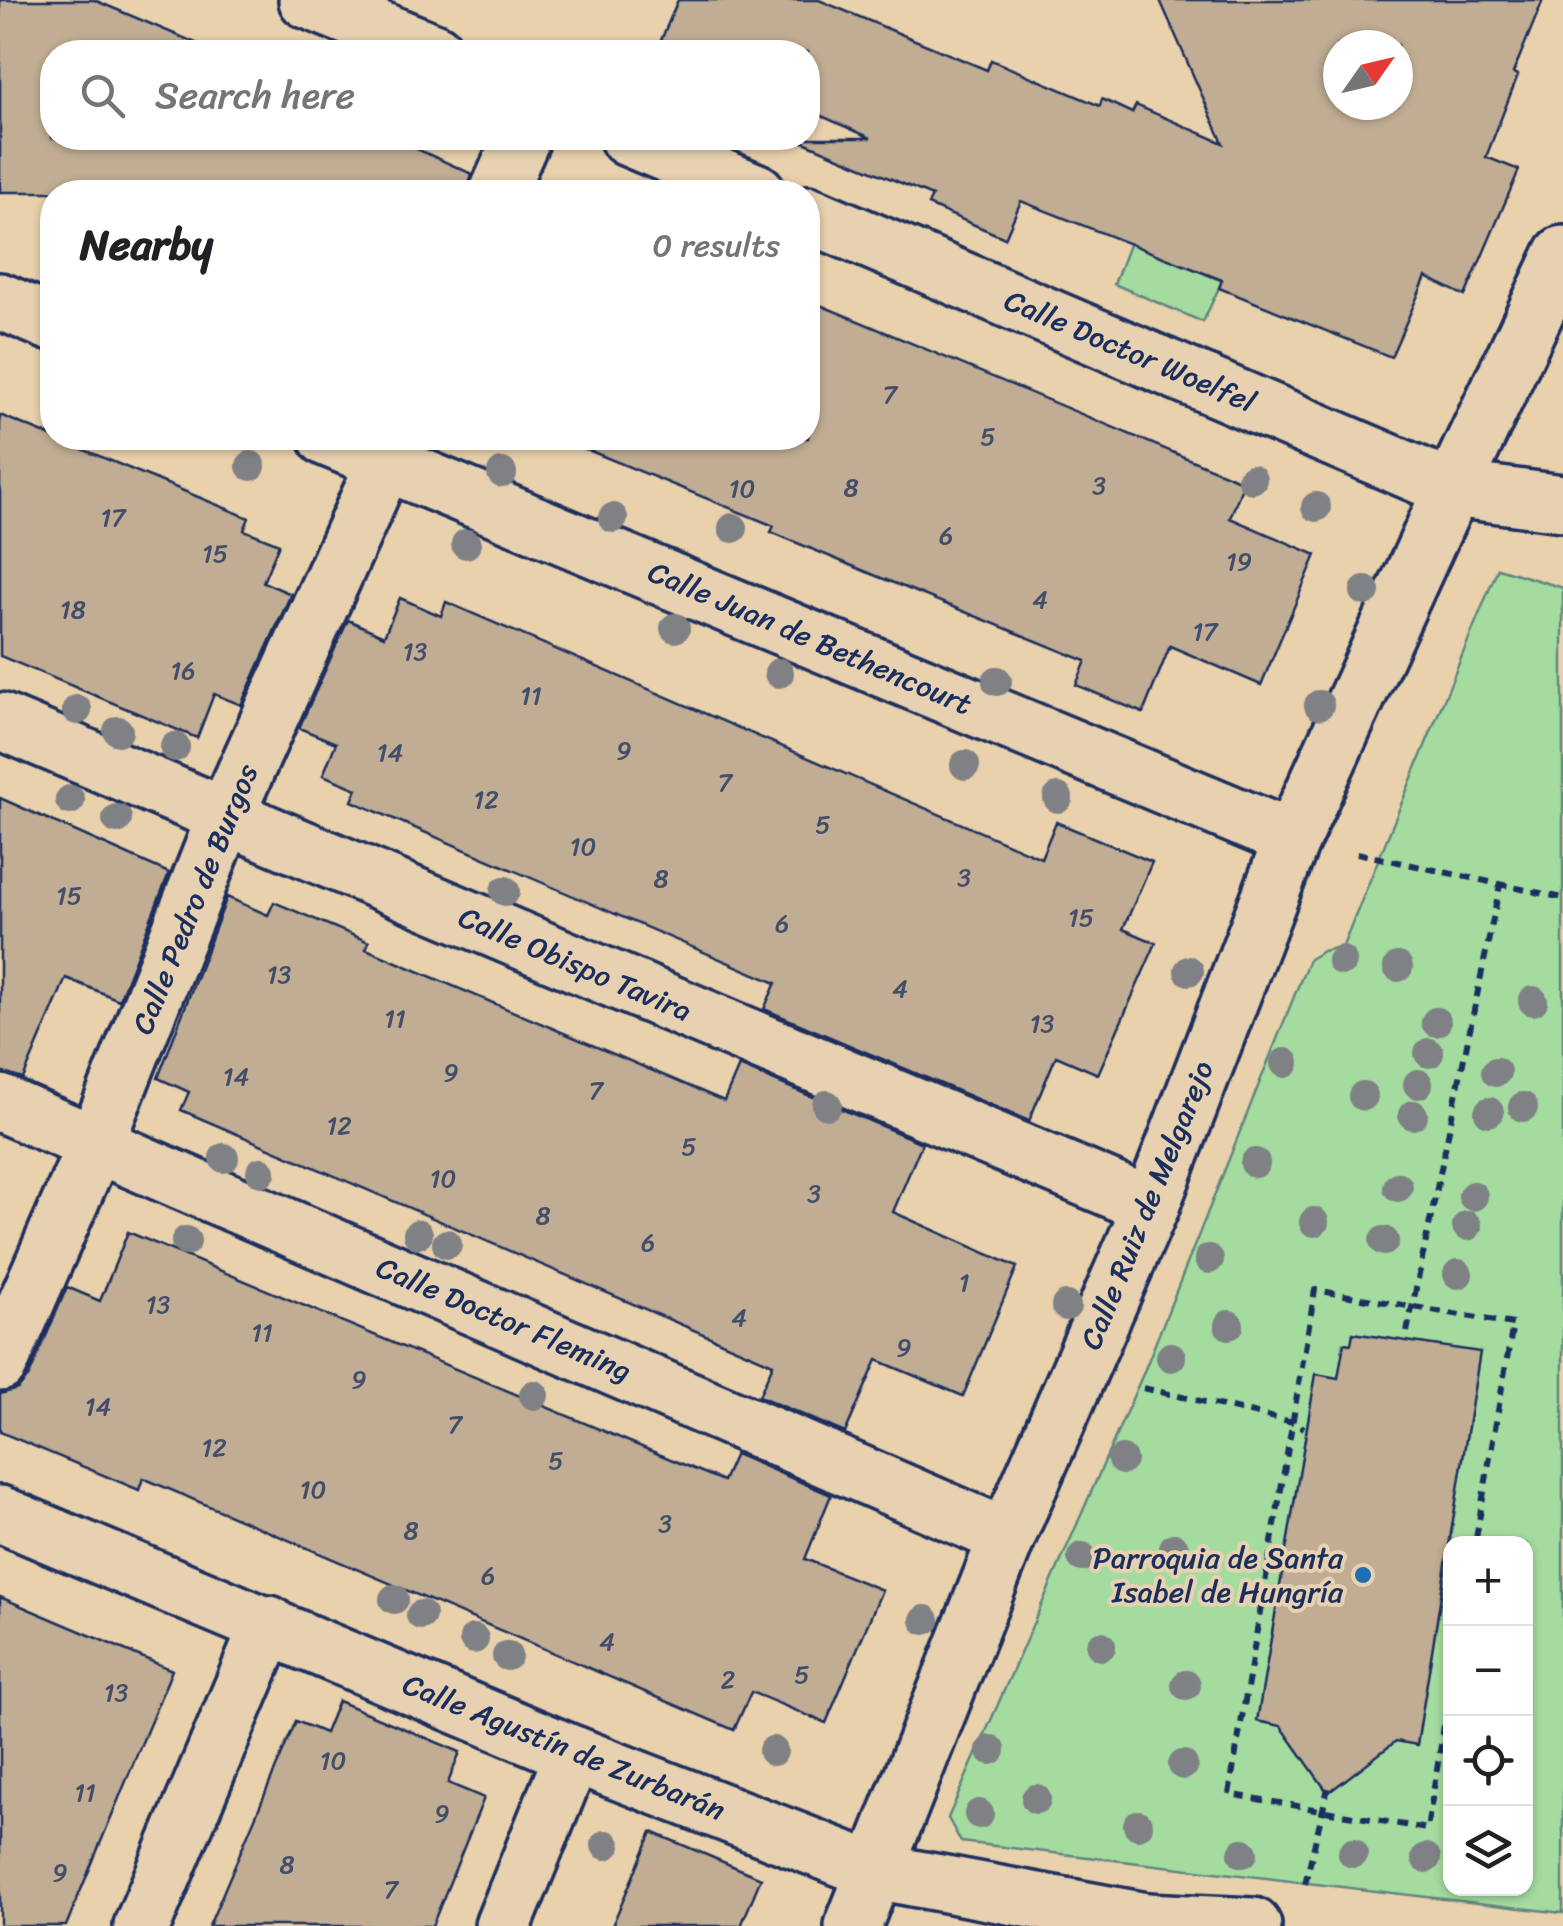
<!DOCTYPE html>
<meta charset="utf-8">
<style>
body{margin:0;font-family:Sriracha,sans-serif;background:#f6f6f6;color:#202124}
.controls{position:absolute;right:30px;bottom:30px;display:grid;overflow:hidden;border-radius:20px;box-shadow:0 2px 8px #0004}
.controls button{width:90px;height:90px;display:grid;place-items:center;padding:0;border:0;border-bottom:2px solid #e0e0e0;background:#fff;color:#202124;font:50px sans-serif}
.compass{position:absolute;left:1323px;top:30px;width:90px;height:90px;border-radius:50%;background:#fff;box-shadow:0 2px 8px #0004;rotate:56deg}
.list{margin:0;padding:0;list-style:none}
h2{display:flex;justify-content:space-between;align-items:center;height:130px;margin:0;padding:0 40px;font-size:42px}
h2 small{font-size:32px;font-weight:400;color:#757577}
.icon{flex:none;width:55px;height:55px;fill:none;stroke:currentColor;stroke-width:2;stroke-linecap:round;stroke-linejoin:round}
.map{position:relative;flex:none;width:1563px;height:1926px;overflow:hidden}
.search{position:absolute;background:#fff;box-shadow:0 2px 8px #0004;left:40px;top:40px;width:780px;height:110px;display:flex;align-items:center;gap:25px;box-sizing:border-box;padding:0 35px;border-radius:40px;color:#757577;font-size:38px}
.panel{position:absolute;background:#fff;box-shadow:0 2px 8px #0004;left:40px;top:180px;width:780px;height:270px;border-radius:40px}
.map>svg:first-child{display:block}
</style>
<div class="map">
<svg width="1563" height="1926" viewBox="0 0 1563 1926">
<rect width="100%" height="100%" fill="#e9d1ac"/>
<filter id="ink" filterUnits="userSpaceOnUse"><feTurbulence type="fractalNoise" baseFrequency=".01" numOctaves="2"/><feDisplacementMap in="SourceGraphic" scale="20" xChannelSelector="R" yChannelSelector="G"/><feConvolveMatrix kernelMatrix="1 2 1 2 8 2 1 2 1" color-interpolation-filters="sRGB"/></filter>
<g filter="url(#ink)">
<g fill="#a4dca0" stroke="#60867f" stroke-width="2.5" fill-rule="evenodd">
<polygon points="1130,242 1222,281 1203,322 1114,284"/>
<path d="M1498,568l65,20v1325l-602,-71 -13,-24 195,-444 166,-415 14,-8 20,-5zM1450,1544h76v344h-76z"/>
</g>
<g fill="#c0ad93" stroke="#1b2f5e" stroke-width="2.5" fill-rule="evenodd">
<polygon points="0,0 94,0 217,52 52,52 52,138 414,138 410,146 472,174 467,192 0,192"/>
<path d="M678,0h141l168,70 4,-10 109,46 2,-7 30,14 4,-8 87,38 -63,-143h383l-30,73 5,2 -32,82 33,13 -54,126 -39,-19 -35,80 -172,-69 3,-8 -201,-79 -16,37 -77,-33 4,-9 -138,-58h77l-63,-28v-58h-133l-16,-7zM1338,45h60v60h-60z"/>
<polygon points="808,300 1244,482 1230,518 1316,555 1261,685 1170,646 1143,713 1076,685 1086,661 874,575 771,532 774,526 561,439 808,438"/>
<polygon points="0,415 249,518 244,530 279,544 263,582 291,594 241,705 214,694 197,738 0,656"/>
<polygon points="400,598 441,616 446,602 1041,858 1056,822 1152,862 1123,929 1156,943 1098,1074 1056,1056 1029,1121 764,1009 776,983 352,801 357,789 323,775 336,743 299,728 348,620 384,636"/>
<polygon points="0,798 169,873 119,1000 66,978 23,1079 0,1072"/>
<polygon points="227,897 268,915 274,902 369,942 366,949 724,1101 739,1066 922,1143 893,1212 1017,1267 963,1396 877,1360 845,1433 759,1396 773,1364 181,1110 189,1092 158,1078"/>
<polygon points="128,1232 723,1481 735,1454 831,1495 805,1559 882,1590 826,1723 751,1692 734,1730 143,1478 139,1490 0,1432 0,1394 18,1389 29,1376 67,1287 100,1301"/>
<polygon points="1353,1333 1480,1352 1417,1745 1396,1741 1328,1793 1281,1726 1257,1721 1316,1374 1338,1378 1344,1343 1351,1344"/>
<polygon points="0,1597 172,1670 66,1926 0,1926"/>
<polygon points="338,1701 460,1752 448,1783 484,1798 432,1926 209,1926 296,1721 325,1733"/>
<polygon points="652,1832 761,1878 741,1926 612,1926"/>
</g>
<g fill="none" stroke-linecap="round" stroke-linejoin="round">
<defs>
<g id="minor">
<polyline points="307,0 435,52"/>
<polyline points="628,138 757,192"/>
<polyline points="498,192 522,138"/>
<polyline points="808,214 1452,489 1563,503"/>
<polyline points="0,301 52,323"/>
<polyline points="327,438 1292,839"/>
<polyline points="0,721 1151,1206"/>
<polyline points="0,1103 1007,1537"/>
<polyline points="0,1363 96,1143 225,817 396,438"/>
<polyline points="0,1514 573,1754 875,1871 1146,1921"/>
<polyline points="142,1926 269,1624"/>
<polyline points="503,1926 573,1754"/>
<polyline points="853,1926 1007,1537 1151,1206 1292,839 1452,489 1563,254"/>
<polyline points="1130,1926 1146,1921 1253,1926"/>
</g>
</defs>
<use href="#minor" stroke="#1b2f5e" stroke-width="62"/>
<g stroke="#1b2f5e" stroke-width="6" stroke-dasharray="10 8" stroke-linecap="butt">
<polyline points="1357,853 1563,898"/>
<polyline points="1407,1332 1500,885"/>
<polyline points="1143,1388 1293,1422 1304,1428"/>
<polyline points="1450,1690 1427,1829 1229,1794 1315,1290 1513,1324 1475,1544"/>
<polyline points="1305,1884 1328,1788"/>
</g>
<use href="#minor" stroke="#e7d1b0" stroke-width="55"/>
</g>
<g fill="#7f8185">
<circle cx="251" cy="466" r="15"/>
<circle cx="502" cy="473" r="15"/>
<circle cx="1252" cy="479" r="15"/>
<circle cx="1316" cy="507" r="15"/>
<circle cx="613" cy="518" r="15"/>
<circle cx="733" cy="528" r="15"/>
<circle cx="466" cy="544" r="15"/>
<circle cx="1365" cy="591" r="15"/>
<circle cx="675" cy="628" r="15"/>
<circle cx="779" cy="673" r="15"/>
<circle cx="997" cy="681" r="15"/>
<circle cx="1319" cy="705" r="15"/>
<circle cx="77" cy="710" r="15"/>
<circle cx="118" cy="731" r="15"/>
<circle cx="175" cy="747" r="15"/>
<circle cx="965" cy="765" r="15"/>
<circle cx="1058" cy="798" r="15"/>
<circle cx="70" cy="800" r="15"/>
<circle cx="117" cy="819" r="15"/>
<circle cx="505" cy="891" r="15"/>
<circle cx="1342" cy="961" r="15"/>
<circle cx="1398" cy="967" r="15"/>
<circle cx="1189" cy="971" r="15"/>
<circle cx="1533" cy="1001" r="15"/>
<circle cx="1436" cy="1022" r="15"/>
<circle cx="1429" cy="1053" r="15"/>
<circle cx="1285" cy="1063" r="15"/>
<circle cx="1496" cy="1072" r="15"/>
<circle cx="1418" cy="1084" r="15"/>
<circle cx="1363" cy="1096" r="15"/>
<circle cx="827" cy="1105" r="15"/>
<circle cx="1523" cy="1107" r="15"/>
<circle cx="1489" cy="1112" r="15"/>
<circle cx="1413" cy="1115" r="15"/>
<circle cx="224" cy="1158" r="15"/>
<circle cx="1255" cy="1163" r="15"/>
<circle cx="261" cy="1172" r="15"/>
<circle cx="1398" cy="1187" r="15"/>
<circle cx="1473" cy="1196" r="15"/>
<circle cx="1314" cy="1222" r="15"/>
<circle cx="1467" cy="1226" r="15"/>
<circle cx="418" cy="1234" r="15"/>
<circle cx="186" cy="1241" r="15"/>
<circle cx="1384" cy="1241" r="15"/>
<circle cx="447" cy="1244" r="15"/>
<circle cx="1209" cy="1259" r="15"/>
<circle cx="1458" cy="1274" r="15"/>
<circle cx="1066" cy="1306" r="15"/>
<circle cx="1229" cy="1325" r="15"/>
<circle cx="1171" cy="1357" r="15"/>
<circle cx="534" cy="1395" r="15"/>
<circle cx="1122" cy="1460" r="15"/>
<circle cx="1174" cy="1548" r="15"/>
<circle cx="1082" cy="1557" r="15"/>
<circle cx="394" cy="1599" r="15"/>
<circle cx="421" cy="1615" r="15"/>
<circle cx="925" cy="1620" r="15"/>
<circle cx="474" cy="1639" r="15"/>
<circle cx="1101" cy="1646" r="15"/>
<circle cx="507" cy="1656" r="15"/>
<circle cx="1186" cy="1685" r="15"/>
<circle cx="991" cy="1750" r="15"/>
<circle cx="773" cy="1751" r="15"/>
<circle cx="1183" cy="1765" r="15"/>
<circle cx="1036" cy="1799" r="15"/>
<circle cx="979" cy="1814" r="15"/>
<circle cx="1138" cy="1825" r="15"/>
<circle cx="606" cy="1845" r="15"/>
<circle cx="1243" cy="1853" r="15"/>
<circle cx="1353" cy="1853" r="15"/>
<circle cx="1426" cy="1858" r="15"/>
</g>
</g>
<circle fill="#1f6fb2" stroke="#e7d1b0" stroke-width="4" cx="1363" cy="1575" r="10"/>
<g text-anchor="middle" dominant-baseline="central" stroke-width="8" stroke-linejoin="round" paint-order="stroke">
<g font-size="25" fill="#444e6b">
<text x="890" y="394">7</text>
<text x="988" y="436">5</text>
<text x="1099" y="485">3</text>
<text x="851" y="487">8</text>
<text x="742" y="488">10</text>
<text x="113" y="517">17</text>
<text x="946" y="535">6</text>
<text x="215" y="553">15</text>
<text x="1239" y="561">19</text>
<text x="1040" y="599">4</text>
<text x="73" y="609">18</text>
<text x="1205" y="631">17</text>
<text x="415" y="651">13</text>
<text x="183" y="670">16</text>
<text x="531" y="695">11</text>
<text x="624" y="750">9</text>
<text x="390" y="752">14</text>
<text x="725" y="782">7</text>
<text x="486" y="799">12</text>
<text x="823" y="824">5</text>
<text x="583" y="846">10</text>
<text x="964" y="877">3</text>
<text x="661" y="878">8</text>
<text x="69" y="895">15</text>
<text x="1081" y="917">15</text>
<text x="782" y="923">6</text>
<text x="279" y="974">13</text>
<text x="900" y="988">4</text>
<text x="395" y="1018">11</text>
<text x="1042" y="1023">13</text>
<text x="451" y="1072">9</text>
<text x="236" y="1076">14</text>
<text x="596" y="1090">7</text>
<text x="339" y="1125">12</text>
<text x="689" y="1146">5</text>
<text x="443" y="1178">10</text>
<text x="814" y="1193">3</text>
<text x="543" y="1215">8</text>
<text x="648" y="1242">6</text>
<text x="964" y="1282">1</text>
<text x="158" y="1304">13</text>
<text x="739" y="1317">4</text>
<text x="262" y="1332">11</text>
<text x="904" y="1347">9</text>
<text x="359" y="1379">9</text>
<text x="98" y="1406">14</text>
<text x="455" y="1424">7</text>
<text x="214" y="1447">12</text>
<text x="556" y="1460">5</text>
<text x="313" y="1489">10</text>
<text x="665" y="1523">3</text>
<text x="411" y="1530">8</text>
<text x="488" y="1575">6</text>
<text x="607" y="1641">4</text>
<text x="802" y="1674">5</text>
<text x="728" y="1679">2</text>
<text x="116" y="1692">13</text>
<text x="333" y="1760">10</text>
<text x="85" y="1792">11</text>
<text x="442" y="1813">9</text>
<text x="287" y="1864">8</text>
<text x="60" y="1872">9</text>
<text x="391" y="1889">7</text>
</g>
<g font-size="30" fill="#1b2f5e" stroke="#e7d1b0">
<text transform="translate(1130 351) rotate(23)">Calle Doctor Woelfel</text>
<text transform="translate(810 638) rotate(23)">Calle Juan de Bethencourt</text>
<text transform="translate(195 899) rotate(-68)">Calle Pedro de Burgos</text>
<text transform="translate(575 964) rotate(23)">Calle Obispo Tavira</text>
<text transform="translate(1147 1205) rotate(-68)">Calle Ruiz de Melgarejo</text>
<text transform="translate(504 1319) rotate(23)">Calle Doctor Fleming</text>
<text transform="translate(564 1747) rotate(22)">Calle Agustín de Zurbarán</text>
</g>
<g font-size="30" fill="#1b2f5e" stroke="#e7d1b0" text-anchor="end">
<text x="1343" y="1558">Parroquia de Santa<tspan x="1343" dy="34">Isabel de Hungría</tspan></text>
</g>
</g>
</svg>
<div class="controls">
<button>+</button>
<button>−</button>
<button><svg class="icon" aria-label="locate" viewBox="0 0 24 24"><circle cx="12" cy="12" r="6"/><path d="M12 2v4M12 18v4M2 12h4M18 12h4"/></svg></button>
<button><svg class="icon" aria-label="layers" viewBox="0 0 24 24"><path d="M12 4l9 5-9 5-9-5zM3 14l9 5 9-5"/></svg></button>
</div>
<svg class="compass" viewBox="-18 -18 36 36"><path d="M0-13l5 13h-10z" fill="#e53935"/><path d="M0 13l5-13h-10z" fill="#757577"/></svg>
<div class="search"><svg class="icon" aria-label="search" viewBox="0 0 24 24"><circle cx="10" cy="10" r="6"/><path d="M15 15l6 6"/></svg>Search here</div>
<section class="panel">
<h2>Nearby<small>0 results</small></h2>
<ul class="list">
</ul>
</section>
</div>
